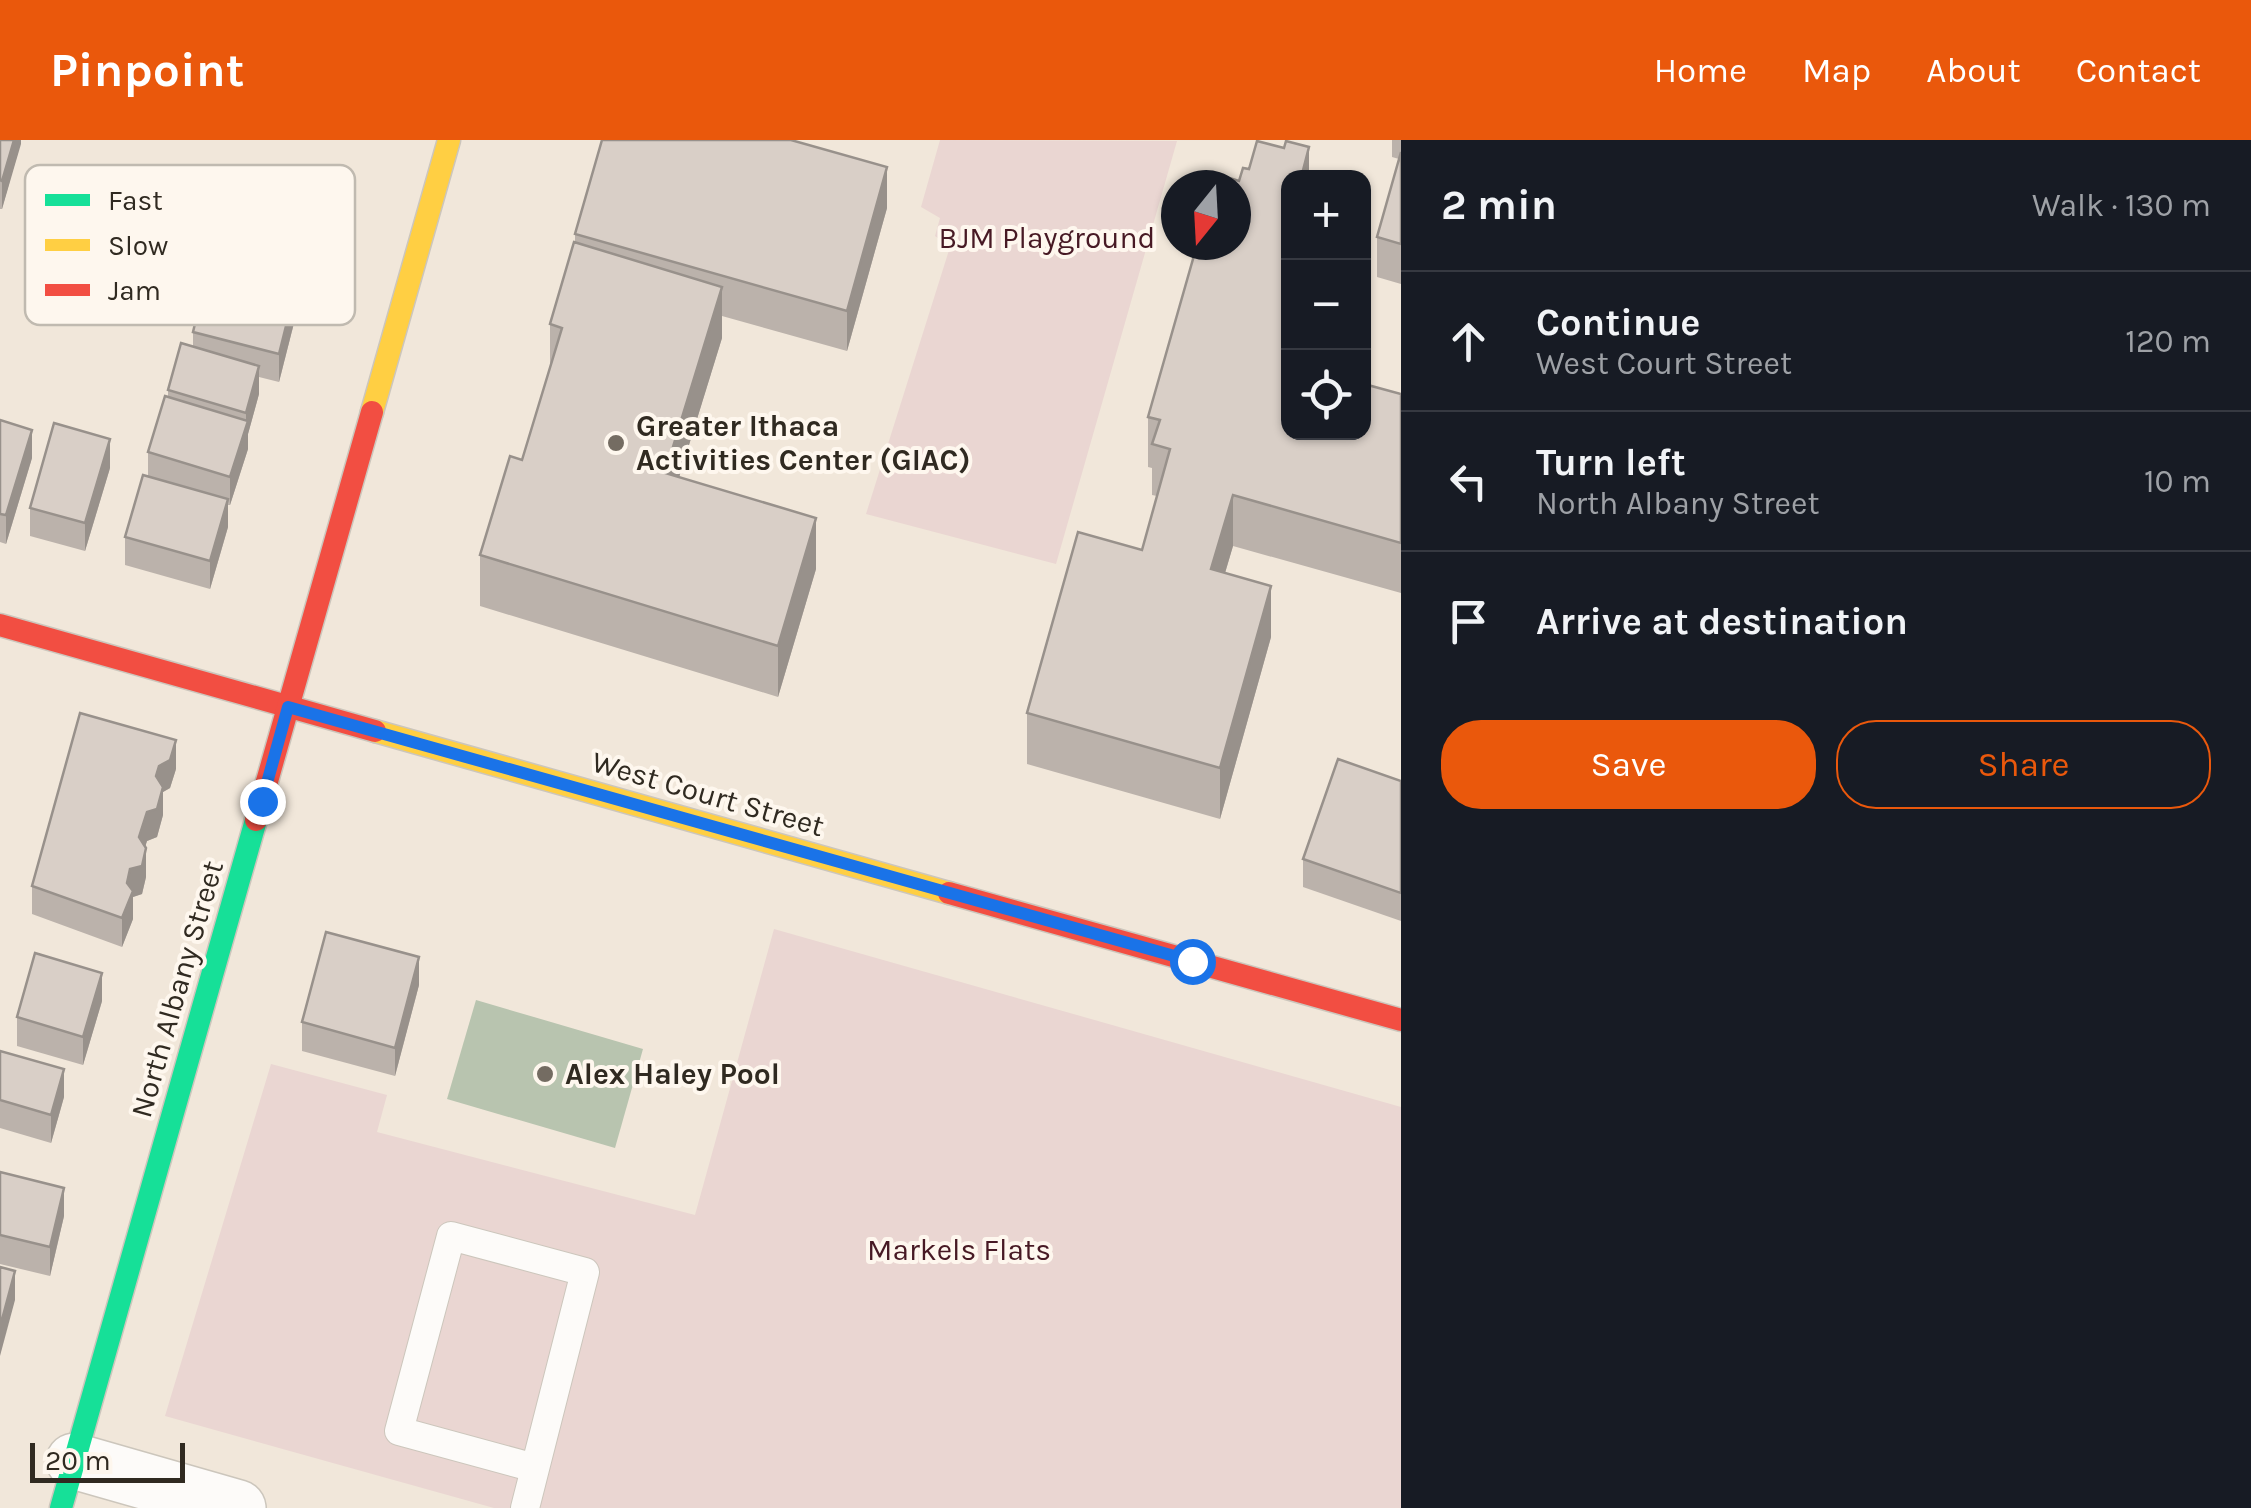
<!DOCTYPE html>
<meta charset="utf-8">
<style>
body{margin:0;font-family:Karla,sans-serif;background:#20242c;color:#f1f3f6}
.controls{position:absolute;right:30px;top:30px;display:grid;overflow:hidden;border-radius:20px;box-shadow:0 2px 8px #0004}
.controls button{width:90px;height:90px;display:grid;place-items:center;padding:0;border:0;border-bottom:2px solid #363941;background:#171b24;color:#f1f3f6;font:50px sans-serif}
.compass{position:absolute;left:1161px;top:30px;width:90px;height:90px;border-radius:50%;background:#171b24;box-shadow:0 2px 8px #0004;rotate:198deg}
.scale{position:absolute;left:30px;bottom:25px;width:155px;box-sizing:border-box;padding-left:10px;border:5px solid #302a21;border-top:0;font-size:28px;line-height:35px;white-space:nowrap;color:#302a21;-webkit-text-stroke:8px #fef7ee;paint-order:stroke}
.stop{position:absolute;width:30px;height:30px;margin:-22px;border:8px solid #1a73e8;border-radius:50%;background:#fff}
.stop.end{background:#1a73e8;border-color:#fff;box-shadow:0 2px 10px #0008}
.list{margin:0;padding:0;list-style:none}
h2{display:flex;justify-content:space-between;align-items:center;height:130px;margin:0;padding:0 40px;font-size:42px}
h2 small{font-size:32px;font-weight:400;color:#9ea1a6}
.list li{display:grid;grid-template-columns:65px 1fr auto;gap:30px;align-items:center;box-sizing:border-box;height:140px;padding:0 40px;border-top:2px solid #363941}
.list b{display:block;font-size:38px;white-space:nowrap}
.list p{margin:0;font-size:32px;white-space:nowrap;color:#9ea1a6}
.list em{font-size:32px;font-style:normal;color:#9ea1a6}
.actions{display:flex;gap:20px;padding:30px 40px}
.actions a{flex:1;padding:22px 0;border:2px solid #ea580c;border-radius:40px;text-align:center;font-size:35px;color:#ea580c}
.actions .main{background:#ea580c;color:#fff}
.icon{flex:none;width:55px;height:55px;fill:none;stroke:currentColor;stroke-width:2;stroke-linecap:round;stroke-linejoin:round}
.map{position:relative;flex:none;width:1401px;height:1368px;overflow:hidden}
header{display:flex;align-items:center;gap:60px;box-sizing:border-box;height:140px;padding:0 50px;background:#ea580c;color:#fff}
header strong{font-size:48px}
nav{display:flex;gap:55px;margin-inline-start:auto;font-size:35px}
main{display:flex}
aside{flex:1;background:#171b24}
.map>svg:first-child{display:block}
</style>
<header>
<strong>Pinpoint</strong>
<nav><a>Home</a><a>Map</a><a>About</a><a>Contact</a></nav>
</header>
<main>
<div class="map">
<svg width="1401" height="1368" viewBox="0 0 1401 1368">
<rect width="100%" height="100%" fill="#f1e7da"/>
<g fill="#ead6d2">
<polygon points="940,0 1177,1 1056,424 866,374 950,107 935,96 940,78 921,67"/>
<polygon points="774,789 1401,967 1401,1368 494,1368 165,1276 271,924 387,955 377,992 695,1075"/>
</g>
<polygon fill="#b8c4af" points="476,860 643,909 615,1008 447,959"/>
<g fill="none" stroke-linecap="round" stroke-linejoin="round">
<defs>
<polyline id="lane" points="525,1368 585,1132 451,1096 399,1291 535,1328"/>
<polyline id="street" points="74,1321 238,1368"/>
<polyline id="fast" points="61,1368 256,680"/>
<g id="slow">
<polyline points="372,272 449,0"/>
<polyline points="375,591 949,753"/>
</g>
<g id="jam">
<polyline points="0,485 375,591"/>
<polyline points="256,680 372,272"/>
<polyline points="949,753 1401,880"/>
</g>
</defs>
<use href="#lane" stroke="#ccc6bc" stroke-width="30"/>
<use href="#street" stroke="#ccc6bc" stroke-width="58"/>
<use href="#fast" stroke="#ccc6bc" stroke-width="25"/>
<use href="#slow" stroke="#ccc6bc" stroke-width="25"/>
<use href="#jam" stroke="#ccc6bc" stroke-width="25"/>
<use href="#lane" stroke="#fdfbf9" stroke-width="28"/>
<use href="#street" stroke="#fdfbf9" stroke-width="55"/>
<use href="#fast" stroke="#16e098" stroke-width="22"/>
<use href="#slow" stroke="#ffcf43" stroke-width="22"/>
<use href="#jam" stroke="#f24e42" stroke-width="22"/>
</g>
<g fill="#bbb2ab">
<polygon points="0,0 21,0 2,69 0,69"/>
<polygon points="1392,0 1401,0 1401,144 1377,137 1377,97 1399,19 1392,17"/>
<polygon points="1309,38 1288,292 1401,254 1401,453 1233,406 1225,433 1271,497 1220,679 1027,624 1027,573 1142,410 1157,356 1152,355 1152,328 1148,327 1148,277 1239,41"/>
<polygon points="887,68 847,211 722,176 722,198 679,337 816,429 778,557 480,466 480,415 522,320 550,228 550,184 575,102 575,94"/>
<polygon points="263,147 294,183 279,242 259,237 259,254 248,294 248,309 230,365 228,365 228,387 210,449 125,425 125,397 148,336 148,312 168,257 168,250 193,206 193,192"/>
<polygon points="0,280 32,318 6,404 0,402"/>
<polygon points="110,328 85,411 30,396 30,368"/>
<polygon points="176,629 170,648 163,652 163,675 157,697 147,701 145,707 146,737 142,754 133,757 133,779 122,807 32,774 32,746"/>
<polygon points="1401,641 1401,781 1303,747 1303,719"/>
<polygon points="419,845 395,936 302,911 302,882"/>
<polygon points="102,861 83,925 17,906 17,877"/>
<polygon points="0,911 64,957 51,1003 0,988"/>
<polygon points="0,1032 64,1076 50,1136 0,1124"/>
</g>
<g fill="#98918b">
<polygon points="14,0 21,0 21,4 2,69 2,41"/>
<polygon points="1309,7 1309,38 1301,38"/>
<polygon points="887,27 887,68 847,211 847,171"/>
<polygon points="722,147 722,198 665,383 665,333"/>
<polygon points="294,154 294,183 279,242 279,214"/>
<polygon points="259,226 259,254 248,294 248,309 230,365 230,337 246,288 246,273"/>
<polygon points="32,290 32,318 6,404 6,375"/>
<polygon points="110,299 110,328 85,411 85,383"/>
<polygon points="1233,355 1233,406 1211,480 1211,429"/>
<polygon points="228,359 228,387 210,449 210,421"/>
<polygon points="816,378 816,429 778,557 778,506"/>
<polygon points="1271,446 1271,497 1220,679 1220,628"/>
<polygon points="176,600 176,629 170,648 163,652 163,675 157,697 147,701 139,725 139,697 156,636 159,626"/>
<polygon points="146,708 146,737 142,754 133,757 133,779 122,807 122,778 130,729"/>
<polygon points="419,817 419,845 395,936 395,908"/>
<polygon points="102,833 102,861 83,925 83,897"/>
<polygon points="64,929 64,957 51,1003 51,975"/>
<polygon points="64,1048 64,1076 50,1136 50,1107"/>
<polygon points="15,1131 15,1160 0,1216 0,1187"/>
</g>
<g fill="#d9cfc7" stroke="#98918b" stroke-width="2.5">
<polygon points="0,0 14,0 2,41 0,40"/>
<polygon points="602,0 791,0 887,27 847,171 575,94"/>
<polygon points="1257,1 1284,8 1286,1 1309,7 1301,38 1288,38 1288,292 1364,292 1364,244 1401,254 1401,403 1233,355 1211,429 1271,446 1220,628 1027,573 1078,392 1142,410 1170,309 1152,304 1160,280 1148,277 1197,105 1236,105 1236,45 1214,45 1217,34 1239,41 1243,28 1249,29"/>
<polygon points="1401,12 1401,104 1377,97"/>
<polygon points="574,102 722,147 665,333 816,378 778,506 480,415 510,316 522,320 562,188 550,184"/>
<polygon points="211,118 263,130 259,146 294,154 279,214 193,192"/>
<polygon points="181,203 259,226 246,273 168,250"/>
<polygon points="165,256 248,281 230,337 148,312"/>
<polygon points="0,280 32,290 6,375 0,374"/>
<polygon points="54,283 110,299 85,383 30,368"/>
<polygon points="143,335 228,359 210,421 125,397"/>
<polygon points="80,573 176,600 170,620 159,626 156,636 163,647 157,669 147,672 139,697 146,708 142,726 130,729 127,743 133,751 122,778 32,746"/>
<polygon points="1338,619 1401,641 1401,753 1303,719"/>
<polygon points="326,792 419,817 395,908 302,882"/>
<polygon points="35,813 102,833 83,897 17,877"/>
<polygon points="0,911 64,929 51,975 0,960"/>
<polygon points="0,1032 64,1048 50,1107 0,1095"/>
<polygon points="0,1127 15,1131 0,1187"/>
</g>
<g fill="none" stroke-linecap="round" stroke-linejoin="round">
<polyline stroke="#1a73e8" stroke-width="12" points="262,661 288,567 1192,821"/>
</g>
<g fill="#746c62" stroke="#fef7ee" stroke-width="4">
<circle cx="616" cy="303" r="10"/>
<circle cx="545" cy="934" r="10"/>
</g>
<g text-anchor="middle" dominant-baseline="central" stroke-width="8" stroke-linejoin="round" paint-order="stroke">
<g font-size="30" fill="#471924" stroke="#fef7ee">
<text x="1047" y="98">BJM Playground</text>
<text x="959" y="1110">Markels Flats</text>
</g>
<g font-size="30" font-weight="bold" fill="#302a21" stroke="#fef7ee" text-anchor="start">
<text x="636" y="286">Greater Ithaca<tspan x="636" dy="34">Activities Center (GIAC)</tspan></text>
<text x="565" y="934">Alex Haley Pool</text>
</g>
<g font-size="30" fill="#302a21" stroke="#fef7ee">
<text transform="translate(708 654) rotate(16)">West Court Street</text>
<text transform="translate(177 849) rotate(-74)">North Albany Street</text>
</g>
</g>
<rect x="25" y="25" width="330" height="160" rx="15" fill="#fef7ee" stroke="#c0bab0" stroke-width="2.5"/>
<rect x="45" y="54" width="45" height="12" fill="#16e098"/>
<rect x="45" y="99" width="45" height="12" fill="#ffcf43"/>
<rect x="45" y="144" width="45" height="12" fill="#f24e42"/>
<g font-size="28" fill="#302a21">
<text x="108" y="70">Fast</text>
<text x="108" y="115">Slow</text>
<text x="108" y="160">Jam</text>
</g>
</svg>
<div class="controls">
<button>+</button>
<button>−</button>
<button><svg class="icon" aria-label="locate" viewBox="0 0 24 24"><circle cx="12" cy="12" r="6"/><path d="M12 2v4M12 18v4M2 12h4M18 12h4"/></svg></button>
</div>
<svg class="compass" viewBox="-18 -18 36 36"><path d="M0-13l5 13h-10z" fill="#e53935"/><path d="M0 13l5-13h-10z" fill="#9ea1a6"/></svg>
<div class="scale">20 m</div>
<div class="stop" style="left:1192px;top:821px"></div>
<div class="stop end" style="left:262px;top:661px"></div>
</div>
<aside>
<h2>2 min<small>Walk · 130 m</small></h2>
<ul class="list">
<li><svg class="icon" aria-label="ahead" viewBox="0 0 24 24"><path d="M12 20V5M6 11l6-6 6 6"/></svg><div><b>Continue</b><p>West Court Street</p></div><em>120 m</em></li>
<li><svg class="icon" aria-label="left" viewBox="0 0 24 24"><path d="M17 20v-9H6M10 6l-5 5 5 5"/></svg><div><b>Turn left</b><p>North Albany Street</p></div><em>10 m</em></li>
<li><svg class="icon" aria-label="arrive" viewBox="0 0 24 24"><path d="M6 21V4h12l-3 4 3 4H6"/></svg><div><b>Arrive at destination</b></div></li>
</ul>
<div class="actions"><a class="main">Save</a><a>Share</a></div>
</aside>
</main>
